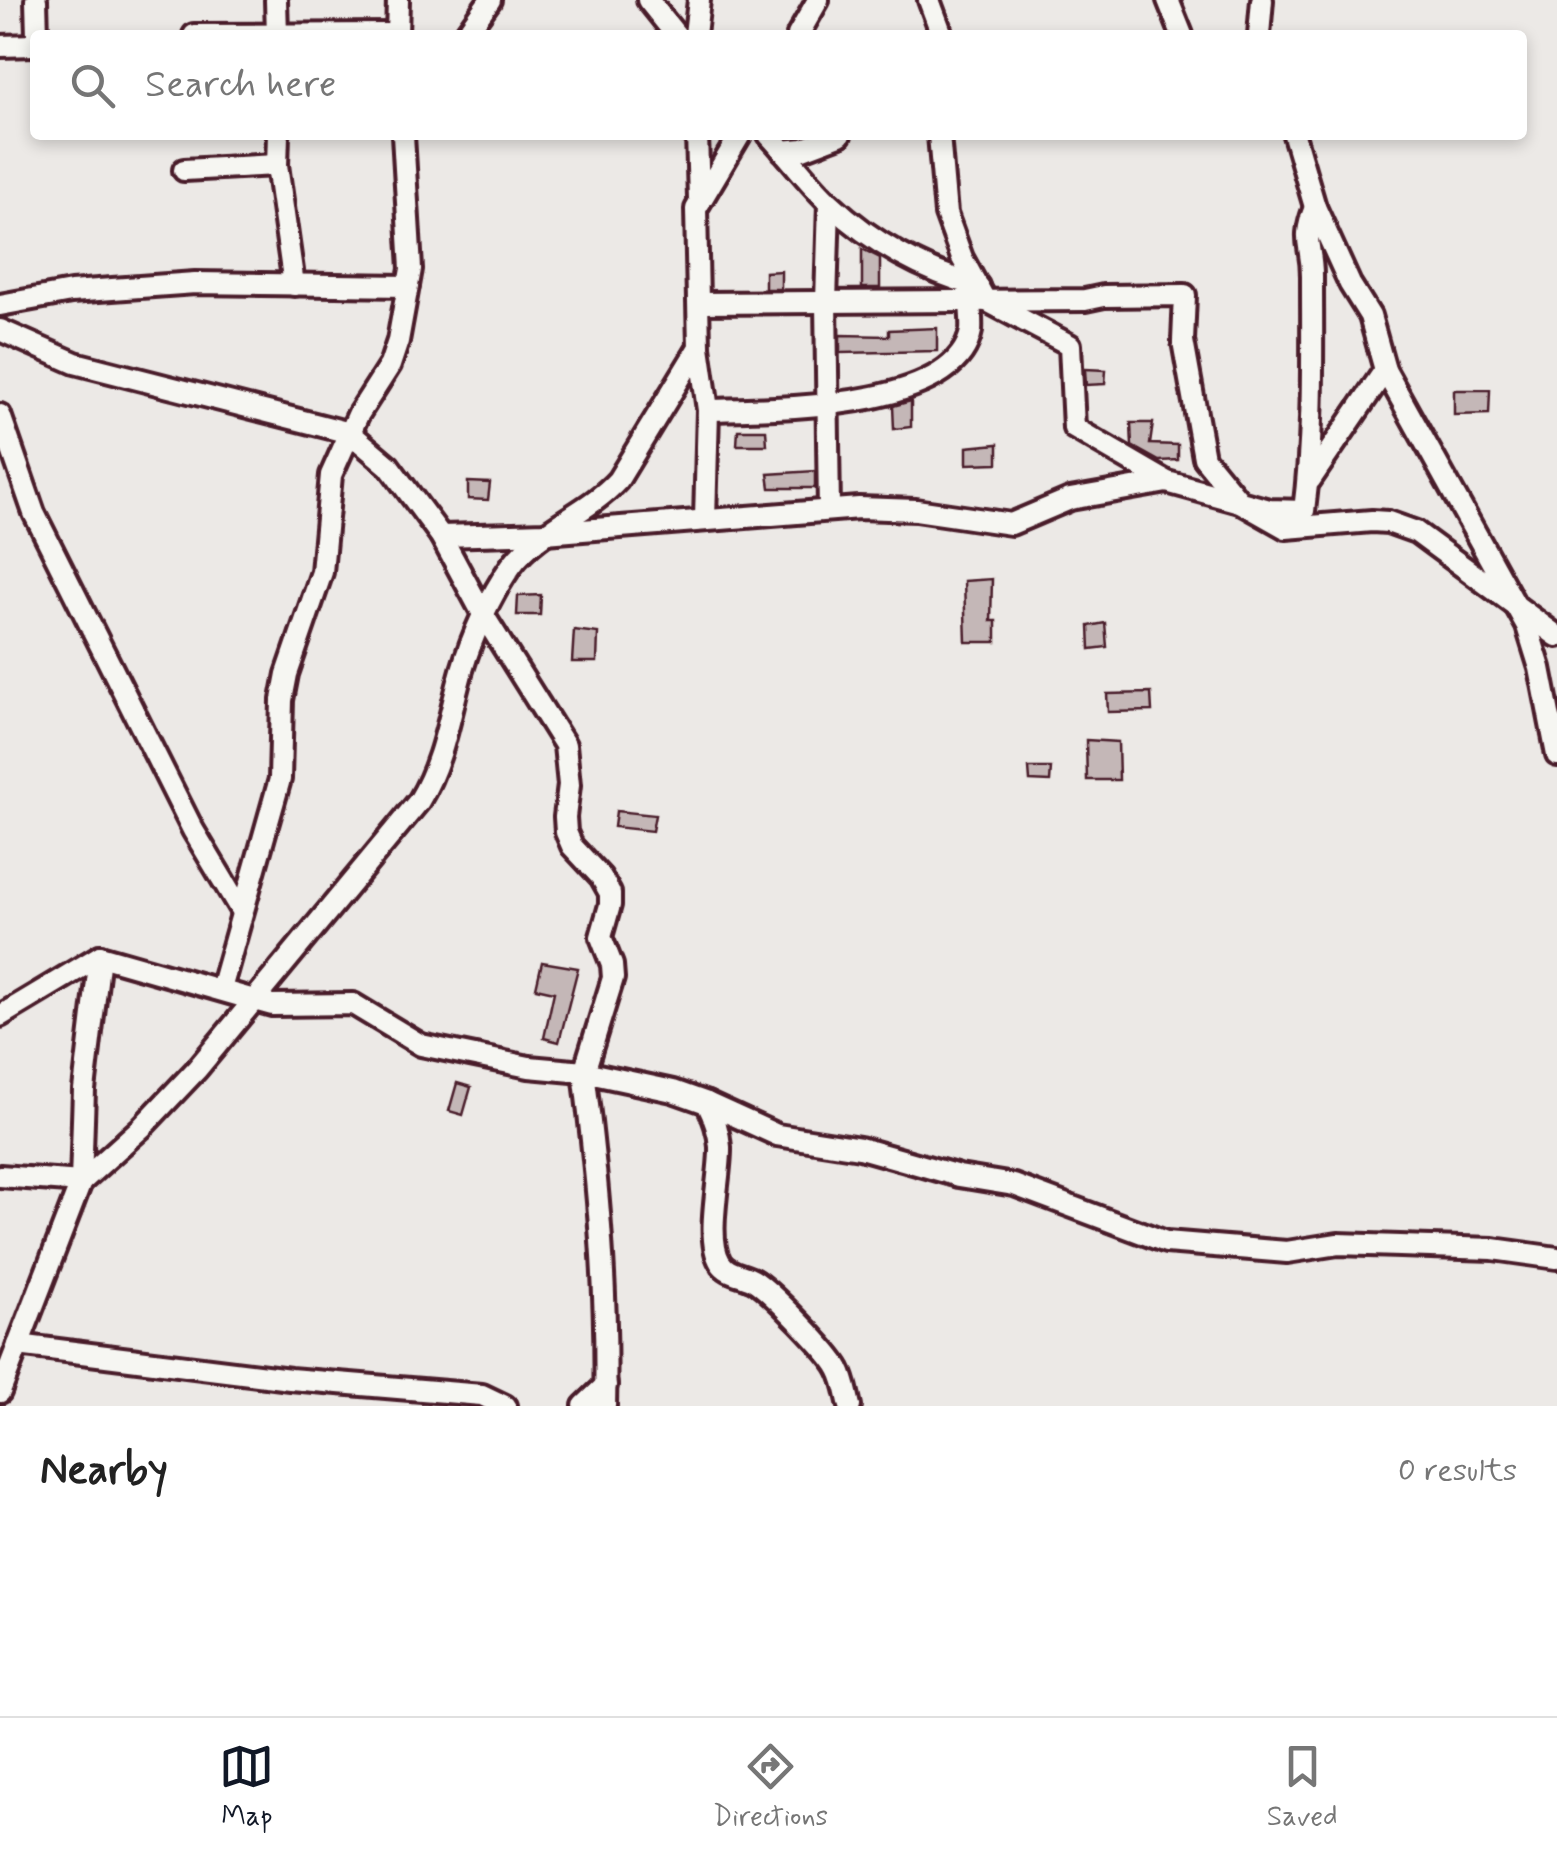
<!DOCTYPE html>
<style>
body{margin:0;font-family:Mynerve,sans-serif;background:#f6f6f6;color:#222}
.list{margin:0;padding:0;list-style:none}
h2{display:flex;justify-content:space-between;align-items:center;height:130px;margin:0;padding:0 40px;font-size:42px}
h2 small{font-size:32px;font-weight:400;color:#767676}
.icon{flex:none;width:55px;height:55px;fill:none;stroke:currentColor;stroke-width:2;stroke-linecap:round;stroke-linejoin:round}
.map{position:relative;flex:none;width:1557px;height:1406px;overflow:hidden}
.search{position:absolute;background:#fff;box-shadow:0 5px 15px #0003;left:30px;right:30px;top:30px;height:110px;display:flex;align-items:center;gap:25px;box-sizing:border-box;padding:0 35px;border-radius:10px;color:#767676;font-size:38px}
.sheet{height:310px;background:#fff}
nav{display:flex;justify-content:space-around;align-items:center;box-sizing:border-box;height:140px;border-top:2px solid #e0e0e0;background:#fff;font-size:28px;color:#767676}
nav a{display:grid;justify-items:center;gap:5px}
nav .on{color:#111827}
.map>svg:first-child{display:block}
</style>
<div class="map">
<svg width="1557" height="1406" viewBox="0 0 1557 1406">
<rect width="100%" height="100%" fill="#ece9e6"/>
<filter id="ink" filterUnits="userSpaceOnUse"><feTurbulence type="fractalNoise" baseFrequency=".01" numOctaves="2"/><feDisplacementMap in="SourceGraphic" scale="20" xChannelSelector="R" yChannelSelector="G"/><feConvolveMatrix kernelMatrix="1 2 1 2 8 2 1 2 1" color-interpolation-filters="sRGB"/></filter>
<g filter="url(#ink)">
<g fill="#c4b7b7" stroke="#4a1f2b" stroke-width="2.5">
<polygon points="862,249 880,258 880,288 862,288"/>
<polygon points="781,271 781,289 765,289 765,272"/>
<polygon points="937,328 937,351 840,353 840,335 889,336 889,330"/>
<polygon points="1085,369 1106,370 1105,384 1086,385"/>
<polygon points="1454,390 1490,390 1489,414 1454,415"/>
<polygon points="911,401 911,427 894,429 893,406"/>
<polygon points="1131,423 1153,423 1150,444 1178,445 1178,460 1159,461 1132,446"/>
<polygon points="738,430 766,430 767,445 737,445"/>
<polygon points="998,444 998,463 967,464 967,447"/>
<polygon points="815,471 815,488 770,488 768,474"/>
<polygon points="468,482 490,483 488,500 468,499"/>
<polygon points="992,579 991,621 996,621 996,642 966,642 964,581"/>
<polygon points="541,595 540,615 517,615 518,596"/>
<polygon points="1105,623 1107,647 1090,649 1089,626"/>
<polygon points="574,630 598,633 597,662 572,662"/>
<polygon points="1151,693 1152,711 1108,712 1107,694"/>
<polygon points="1086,740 1118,742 1119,780 1087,780"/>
<polygon points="1029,768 1051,768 1050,782 1030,781"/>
<polygon points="616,811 655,815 652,831 614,827"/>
<polygon points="542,962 578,968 559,1042 544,1038 554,992 536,988"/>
<polygon points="457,1083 471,1087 463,1115 449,1111"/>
</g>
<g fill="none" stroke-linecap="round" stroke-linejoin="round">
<defs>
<g id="street">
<polyline points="36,0 37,35"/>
<polyline points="276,0 277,35"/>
<polyline points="648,0 676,35"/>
<polyline points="929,0 942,35"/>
<polyline points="1168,0 1182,35"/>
<polyline points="194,35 397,34"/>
<polyline points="397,35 398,0"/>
<polyline points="465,35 490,0"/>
<polyline points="695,35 699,0"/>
<polyline points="798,35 818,0"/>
<polyline points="1259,35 1262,0"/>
<polyline points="0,46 35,45"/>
<polyline points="278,135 277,165 294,285"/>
<polyline points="697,135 699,198"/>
<path d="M769,135c21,22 39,48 62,69 41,39 93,67 147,82"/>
<polyline points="939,135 946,214 962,258 985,300 1070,345 1074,428 1167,482 1240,502 1286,528 1372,521 1388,522 1416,532 1557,636"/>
<polyline points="1294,135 1315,207 1350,284 1370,316 1385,370 1527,626 1540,668 1557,755"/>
<polyline points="783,151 803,149 840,135"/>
<polyline points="184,170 277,165"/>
<path d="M699,303l386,-3 19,-4 81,-1 -2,46 21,117 36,44 29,8 35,1c10,-78 8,-157 8,-235 0,-33 -11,-33 3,-69"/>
<polyline points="0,305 71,292 195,283 408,286"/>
<path d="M0,330l75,33 275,70 39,33 52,70 43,80 81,129 4,40 -4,32 1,15 6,14 29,31 9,16v12l-9,32 11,28 1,13 -29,94 89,19 34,12c7,14 12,28 13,44 1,29 -15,90 0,115 7,12 22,12 33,18 16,9 78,73 86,89 6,11 8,25 11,37"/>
<polyline points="699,347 708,410 705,519"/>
<path d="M708,410c62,-2 248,2 263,-79 1,-10 -1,-22 -1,-32"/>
<polyline points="0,415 34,513 193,830 242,912"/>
<polyline points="1310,480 1385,370"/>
<polyline points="829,510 826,302 829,203"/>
<polyline points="441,536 545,533 859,508 916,510 1011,524 1070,499 1167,482"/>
<polyline points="221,989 280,779 282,700 287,674 322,572 331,475 358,415 390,365 398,341 411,269 403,135"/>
<path d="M0,1016l100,-60 172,49 81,-1 68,41 108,22 55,5c14,111 24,222 21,334"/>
<polyline points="707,1103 777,1135 860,1148 959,1176 1014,1185 1166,1242 1287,1252 1338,1244 1493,1249 1557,1258"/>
<path d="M0,1176l81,6 60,-54 56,-59 222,-268c25,-41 30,-85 43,-131 10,-34 28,-74 49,-104 28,-38 76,-52 107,-86l81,-133 -3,-138 44,-74"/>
<polyline points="18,1345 290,1379 482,1395 505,1406"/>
<polyline points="0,1392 81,1182 84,1090 100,956"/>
<polyline points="584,1406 606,1385"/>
</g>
</defs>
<use href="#street" stroke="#4a1f2b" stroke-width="28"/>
<use href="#street" stroke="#f6f6f2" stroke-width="20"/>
</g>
</g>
</svg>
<div class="search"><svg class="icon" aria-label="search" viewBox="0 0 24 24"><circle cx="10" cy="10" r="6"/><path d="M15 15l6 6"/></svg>Search here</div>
</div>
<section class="sheet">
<h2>Nearby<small>0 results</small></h2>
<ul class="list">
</ul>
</section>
<nav>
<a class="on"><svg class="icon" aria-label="map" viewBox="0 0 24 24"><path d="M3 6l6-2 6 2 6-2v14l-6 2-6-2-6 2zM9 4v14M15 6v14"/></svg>Map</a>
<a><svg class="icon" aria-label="directions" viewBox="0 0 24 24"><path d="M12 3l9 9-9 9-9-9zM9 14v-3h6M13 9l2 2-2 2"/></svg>Directions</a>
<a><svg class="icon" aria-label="saved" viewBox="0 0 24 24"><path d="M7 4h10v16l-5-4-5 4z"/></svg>Saved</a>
</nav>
